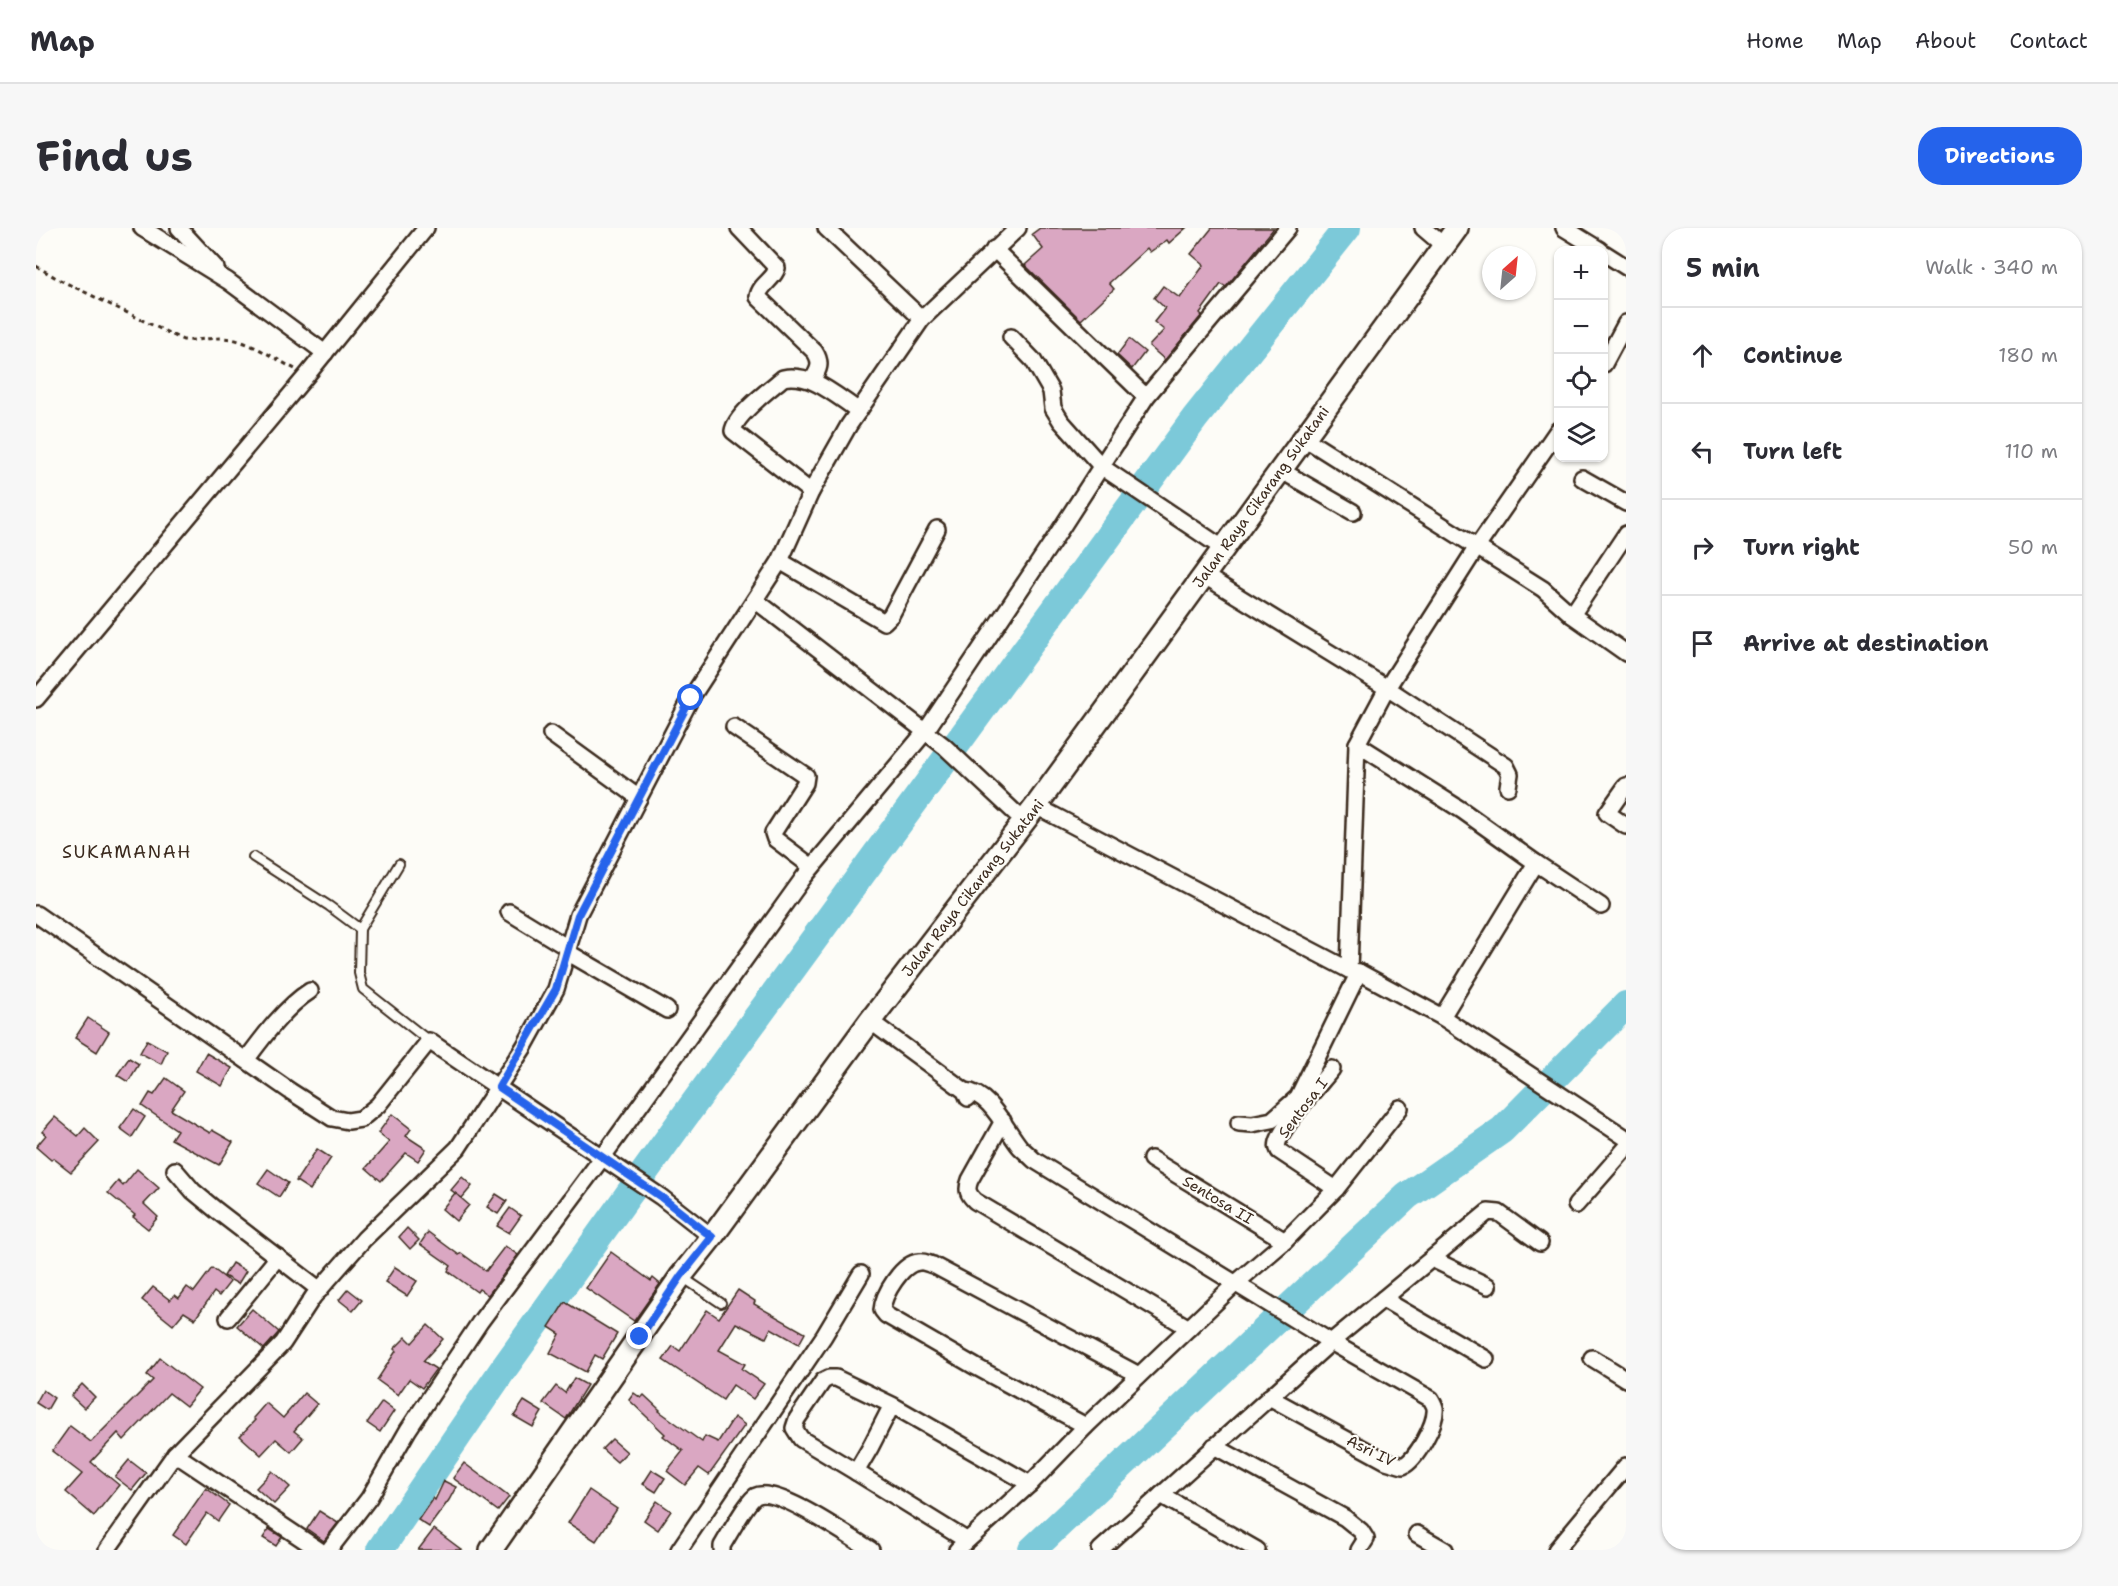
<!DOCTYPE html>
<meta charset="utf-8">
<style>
body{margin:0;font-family:"Shantell Sans",sans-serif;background:#f7f7f7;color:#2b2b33}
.controls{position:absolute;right:18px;top:18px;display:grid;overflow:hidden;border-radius:12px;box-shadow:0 2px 4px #0004}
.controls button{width:54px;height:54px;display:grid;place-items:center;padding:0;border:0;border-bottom:2px solid #e1e1e2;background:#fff;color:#2b2b33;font:30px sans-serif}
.compass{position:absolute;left:1446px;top:18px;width:54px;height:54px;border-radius:50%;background:#fff;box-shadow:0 2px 4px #0004;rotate:27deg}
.stop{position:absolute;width:18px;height:18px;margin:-14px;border:4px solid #2563eb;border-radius:50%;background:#fff}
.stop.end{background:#2563eb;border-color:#fff;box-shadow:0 2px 6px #0008}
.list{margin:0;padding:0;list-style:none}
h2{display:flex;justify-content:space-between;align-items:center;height:78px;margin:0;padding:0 24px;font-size:26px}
h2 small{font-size:20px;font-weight:400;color:#7c7c81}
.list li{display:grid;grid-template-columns:39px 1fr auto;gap:18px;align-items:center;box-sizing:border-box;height:96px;padding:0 24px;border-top:2px solid #e1e1e2}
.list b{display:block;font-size:22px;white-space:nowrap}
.list em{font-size:20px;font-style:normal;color:#7c7c81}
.icon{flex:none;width:33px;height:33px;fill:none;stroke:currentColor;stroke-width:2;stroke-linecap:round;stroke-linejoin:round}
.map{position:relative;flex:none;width:1590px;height:1322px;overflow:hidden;border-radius:24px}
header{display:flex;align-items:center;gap:36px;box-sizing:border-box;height:84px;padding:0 30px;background:#fff;border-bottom:2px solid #e1e1e2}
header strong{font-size:28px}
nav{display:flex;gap:33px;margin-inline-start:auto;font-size:21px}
.intro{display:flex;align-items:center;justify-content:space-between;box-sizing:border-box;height:144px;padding:0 36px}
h1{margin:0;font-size:42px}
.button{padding:15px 27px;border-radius:24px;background:#2563eb;color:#fff;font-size:21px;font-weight:700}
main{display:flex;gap:36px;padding:0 36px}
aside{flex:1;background:#fff;border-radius:24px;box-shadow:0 2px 4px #0004}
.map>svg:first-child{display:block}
</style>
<header>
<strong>Map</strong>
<nav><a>Home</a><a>Map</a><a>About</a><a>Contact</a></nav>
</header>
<div class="intro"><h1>Find us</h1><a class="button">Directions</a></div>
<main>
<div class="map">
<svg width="1590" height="1322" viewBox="0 0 1590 1322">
<rect width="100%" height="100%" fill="#fdfcf7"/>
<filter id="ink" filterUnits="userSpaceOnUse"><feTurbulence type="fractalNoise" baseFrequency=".0167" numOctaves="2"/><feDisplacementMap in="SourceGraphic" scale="12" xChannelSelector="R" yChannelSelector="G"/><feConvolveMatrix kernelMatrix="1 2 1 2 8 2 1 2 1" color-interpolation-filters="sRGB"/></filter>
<g filter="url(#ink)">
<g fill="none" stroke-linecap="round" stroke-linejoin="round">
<g stroke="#7bc9d9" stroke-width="28">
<polyline points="344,1322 466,1143 643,896 1159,190 1311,0"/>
<polyline points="996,1322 1371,968 1466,902 1590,777"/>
</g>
</g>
<g fill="#daa7c2" stroke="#3b2a1e" stroke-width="1.5">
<polygon points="1004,0 1150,0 1133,15 1131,12 1114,24 1111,20 1073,55 1078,61 1045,92 989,37 1007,21 996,6"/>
<polygon points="1176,0 1238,0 1190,59 1185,56 1164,85 1166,87 1129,132 1113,118 1128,102 1118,94 1129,80 1118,70 1127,58 1144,70 1168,37 1155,26"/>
<polygon points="1093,111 1109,124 1096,141 1081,127"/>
<polygon points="52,790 73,804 61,824 39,810"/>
<polygon points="111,812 131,823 125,836 104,825"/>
<polygon points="170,825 196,840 186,858 160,843"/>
<polygon points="93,830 103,836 92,854 81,847"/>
<polygon points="130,850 148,863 135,882 174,905 176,902 197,914 183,937 135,911 141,902 106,878 114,865 118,867"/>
<polygon points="98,881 109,889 96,909 84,900"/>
<polygon points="356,886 375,901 370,908 390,921 382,933 370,925 345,953 330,940 353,914 342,905"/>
<polygon points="19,889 42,908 49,900 63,914 35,944 17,930 15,932 0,919 10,907 6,904"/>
<polygon points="281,921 295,930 274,962 260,953"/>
<polygon points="101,941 123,960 108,976 122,989 112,1001 97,989 99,987 72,965 82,953 87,958"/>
<polygon points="232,941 252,955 243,969 222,955"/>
<polygon points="426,949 436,958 426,970 415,962"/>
<polygon points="419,965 433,977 420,993 406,981"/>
<polygon points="460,966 471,973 462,986 451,979"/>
<polygon points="474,980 485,988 473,1005 461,998"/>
<polygon points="371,1000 383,1012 374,1021 363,1009"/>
<polygon points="392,1004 423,1027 425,1025 450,1043 469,1018 482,1027 452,1067 443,1061 441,1064 412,1043 415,1038 384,1016"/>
<polygon points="575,1024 615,1053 617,1050 624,1056 598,1093 550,1060"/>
<polygon points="196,1035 210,1043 202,1056 188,1048"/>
<polygon points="359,1039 381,1053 371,1068 349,1054"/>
<polygon points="176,1040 194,1054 183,1068 178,1064 159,1091 148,1084 137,1097 106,1072 117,1059 134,1072 139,1067 143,1070 151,1059 158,1064"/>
<polygon points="312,1061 326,1072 317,1083 303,1072"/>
<polygon points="702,1062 719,1073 718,1076 769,1105 763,1116 735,1100 730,1110 700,1095 683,1122 709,1136 706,1141 728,1156 717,1171 697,1157 687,1172 627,1132 637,1118 644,1123 671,1082 683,1090"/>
<polygon points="529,1074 581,1106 566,1131 559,1127 550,1144 514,1125 524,1106 513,1099"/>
<polygon points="216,1081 243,1104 228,1121 201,1098"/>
<polygon points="392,1097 407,1111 387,1133 400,1141 386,1160 373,1151 362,1167 341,1152 360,1123 358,1121 370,1109 376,1115"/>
<polygon points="124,1130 164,1161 150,1178 133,1165 88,1212 82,1205 55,1234 83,1257 58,1288 30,1264 46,1246 16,1223 34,1198 55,1214 117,1152 111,1147"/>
<polygon points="538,1150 551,1157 530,1191 507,1175 520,1158 529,1165"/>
<polygon points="46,1156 59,1169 48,1180 35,1168"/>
<polygon points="7,1162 18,1170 11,1182 0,1175"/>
<polygon points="268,1165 281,1176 258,1203 267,1210 255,1224 240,1211 225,1227 204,1208 219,1192 217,1190 230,1175 247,1190"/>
<polygon points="598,1165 605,1170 608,1167 624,1182 623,1183 666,1214 669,1208 682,1214 698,1189 709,1197 673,1247 663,1240 649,1257 631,1243 647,1223 627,1208 629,1206 593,1172"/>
<polygon points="488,1173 506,1184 497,1199 478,1188"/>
<polygon points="346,1174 358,1183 344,1204 331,1195"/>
<polygon points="576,1211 591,1224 581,1234 566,1221"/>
<polygon points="93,1232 110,1245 96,1262 79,1249"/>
<polygon points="428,1235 473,1269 462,1283 417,1250"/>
<polygon points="616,1242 629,1250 620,1264 607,1256"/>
<polygon points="236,1243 254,1259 238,1276 220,1260"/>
<polygon points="408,1253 420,1259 413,1272 393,1299 382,1292 397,1270 399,1272"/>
<polygon points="170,1260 193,1277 182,1293 171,1285 150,1316 137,1307"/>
<polygon points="553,1262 581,1281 560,1313 532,1295"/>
<polygon points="621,1273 635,1283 622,1302 608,1292"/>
<polygon points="283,1283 302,1295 288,1313 271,1301"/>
<polygon points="233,1301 246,1309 240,1318 227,1310"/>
<polygon points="398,1301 426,1322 382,1322"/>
</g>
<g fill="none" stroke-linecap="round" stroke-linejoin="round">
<defs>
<g id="service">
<polyline points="217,629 293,678 324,701 323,745 327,761 393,813"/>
<polyline points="324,701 363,636"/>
<polyline points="646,1049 685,1075"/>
</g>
<g id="minor">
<polyline points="106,0 192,53 289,125"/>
<polyline points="143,0 180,40"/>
<path d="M703,0l38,40c-3,12 -18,17 -19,29l57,55c7,11 4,18 -3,28"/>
<polyline points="790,0 886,91"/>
<polyline points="1387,0 1408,18"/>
<polyline points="1528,0 1564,22"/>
<polyline points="958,21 1110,169"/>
<polyline points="1568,25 1590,39"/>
<polyline points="975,109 997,132 1015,163 1017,180 1025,193 1066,239 1188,321"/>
<polyline points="1568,136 1590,95"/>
<polyline points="1268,210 1507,361 1536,387 1590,425"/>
<polyline points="1246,243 1317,284"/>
<polyline points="1546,250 1590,275"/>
<path d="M775,264l-78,-61c2,-16 37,-42 50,-53 28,-6 53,18 76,33"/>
<polyline points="744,333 848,394 855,387 901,301"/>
<polyline points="1169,348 1351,460 1470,538 1474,546 1472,559"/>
<polyline points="719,372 908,518 989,594"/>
<polyline points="1536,387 1590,306"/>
<polyline points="0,471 271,147 390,0"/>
<polyline points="698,499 770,548 769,555 737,605 739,611 776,639"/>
<polyline points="515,506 603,570"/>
<polyline points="1321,516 1427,583 1500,635"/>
<polyline points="1590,558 1571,585 1590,598"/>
<polyline points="1000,578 1313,742 1323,744 1406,789 1590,910"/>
<polyline points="473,684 532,720"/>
<polyline points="0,686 254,863 296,890 312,893 325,891 342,877 393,813 625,969 676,1009"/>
<polyline points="531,724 631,782"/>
<polyline points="1313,742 1321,516 1351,460 1441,319 1522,202"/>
<polyline points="1406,789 1500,635 1565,678"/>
<polyline points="834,793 929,863 932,870"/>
<path d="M210,832c17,-23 40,-54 64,-69"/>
<path d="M1296,841c-12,15 -50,57 -54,73 -1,4 -1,5 1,9l57,38"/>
<path d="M929,863c24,1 41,39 55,56 4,4 9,8 14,13l297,182 -231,208"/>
<path d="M967,893l-33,59c-4,10 -2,14 5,21l214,127"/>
<polyline points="1203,895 1216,896 1236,892 1262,869 1323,744"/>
<polyline points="1115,931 1249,1013"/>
<polyline points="139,942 157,963 180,982 284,1062"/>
<polyline points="1540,977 1590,920"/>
<polyline points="1396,1031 1452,1058"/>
<polyline points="1347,1071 1450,1131"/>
<polyline points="192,1090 242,1029"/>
<polyline points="1556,1130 1590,1151"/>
<path d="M1233,1169l117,64 17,5c13,-6 34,-43 32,-58 0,-2 -3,-7 -4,-9l-100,-57 157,-130 11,1 41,30"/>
<polyline points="856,1177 834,1220 820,1244 765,1211 758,1200 761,1191 787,1153 793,1150 800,1150 856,1177 994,1256"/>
<path d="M1050,1198l-110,-59 -90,-52 -4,-5c1,-15 20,-47 37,-48 4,-1 10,2 14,3l206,110"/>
<polyline points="1178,1218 1309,1290 1325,1303 1330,1311 1323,1322"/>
<polyline points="139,1226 283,1322"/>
<polyline points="820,1244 930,1312"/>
<polyline points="1125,1267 1221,1322"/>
<polyline points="1381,1306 1409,1322"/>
<polyline points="71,1322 139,1226 247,1115 277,1069 328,1011 422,920 488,819 520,761 542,687 655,470 744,333 775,264 813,197 886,91 982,0"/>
<polyline points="293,1322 333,1270 372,1202 444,1094 566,930 768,649 889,504 1019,310 1110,169 1252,0"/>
<polyline points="643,1322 788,1108 825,1046"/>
<path d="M686,1322v-4c6,-10 26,-46 34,-50 20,-11 95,42 115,54"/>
<polyline points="921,1322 994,1256 1050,1198 1200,1055 1249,1013 1300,961 1364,880"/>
<polyline points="1520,1322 1590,1238"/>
</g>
<polyline id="secondary" points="455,1322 645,1048 676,1009 834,793 1000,578 1421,0"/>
</defs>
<use href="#service" stroke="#3b2a1e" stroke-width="12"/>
<use href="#minor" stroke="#3b2a1e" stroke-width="20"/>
<use href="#secondary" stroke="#3b2a1e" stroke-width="26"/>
<path stroke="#3b2a1e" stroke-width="3" stroke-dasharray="4.5 4.5" stroke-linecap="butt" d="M0,38l22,13 125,61c13,1 25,-2 38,-2 25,0 52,20 74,31"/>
<use href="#service" stroke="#fdfcf7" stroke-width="8"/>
<use href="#minor" stroke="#fdfcf7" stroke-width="15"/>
<use href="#secondary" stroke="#fdfcf7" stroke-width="21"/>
</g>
</g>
<g fill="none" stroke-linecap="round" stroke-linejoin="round" filter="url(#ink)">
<polyline stroke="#2563eb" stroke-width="8" points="604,1109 645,1048 676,1009 625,969 463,859 520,761 542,687 655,470"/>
</g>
<g text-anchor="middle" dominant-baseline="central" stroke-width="4.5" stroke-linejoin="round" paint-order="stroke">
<g font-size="15" fill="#3b2a1e" stroke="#fdfcf7">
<text transform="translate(1225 269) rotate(-54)">Jalan Raya Cikarang Sukatani</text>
<text transform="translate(937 660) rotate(-52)">Jalan Raya Cikarang Sukatani</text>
<text transform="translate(1267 880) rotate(-53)">Sentosa I</text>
<text transform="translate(1182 972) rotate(31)">Sentosa II</text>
<text transform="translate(1335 1223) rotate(26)">Asri IV</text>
</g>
<g font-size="18" letter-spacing="1.5" fill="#3b2a1e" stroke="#fdfcf7">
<text x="91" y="624">SUKAMANAH</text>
</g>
</g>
</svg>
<div class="controls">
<button>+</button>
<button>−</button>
<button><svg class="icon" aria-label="locate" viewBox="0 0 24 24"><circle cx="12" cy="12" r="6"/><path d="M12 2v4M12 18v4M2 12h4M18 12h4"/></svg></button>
<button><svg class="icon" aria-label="layers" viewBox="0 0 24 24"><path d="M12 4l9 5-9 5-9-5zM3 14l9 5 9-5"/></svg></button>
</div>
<svg class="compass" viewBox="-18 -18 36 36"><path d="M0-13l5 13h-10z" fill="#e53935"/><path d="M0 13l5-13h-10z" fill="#7c7c81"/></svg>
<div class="stop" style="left:655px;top:470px"></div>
<div class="stop end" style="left:604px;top:1109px"></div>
</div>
<aside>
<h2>5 min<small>Walk · 340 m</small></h2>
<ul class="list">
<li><svg class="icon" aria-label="ahead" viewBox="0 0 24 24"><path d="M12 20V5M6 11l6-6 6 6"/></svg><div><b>Continue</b></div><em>180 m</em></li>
<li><svg class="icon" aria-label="left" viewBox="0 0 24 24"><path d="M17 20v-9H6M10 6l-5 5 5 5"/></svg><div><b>Turn left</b></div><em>110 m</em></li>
<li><svg class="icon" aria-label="right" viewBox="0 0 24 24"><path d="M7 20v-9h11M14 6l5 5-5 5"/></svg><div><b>Turn right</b></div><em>50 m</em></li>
<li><svg class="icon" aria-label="arrive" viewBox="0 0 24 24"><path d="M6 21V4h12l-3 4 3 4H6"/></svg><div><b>Arrive at destination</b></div></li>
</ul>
</aside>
</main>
